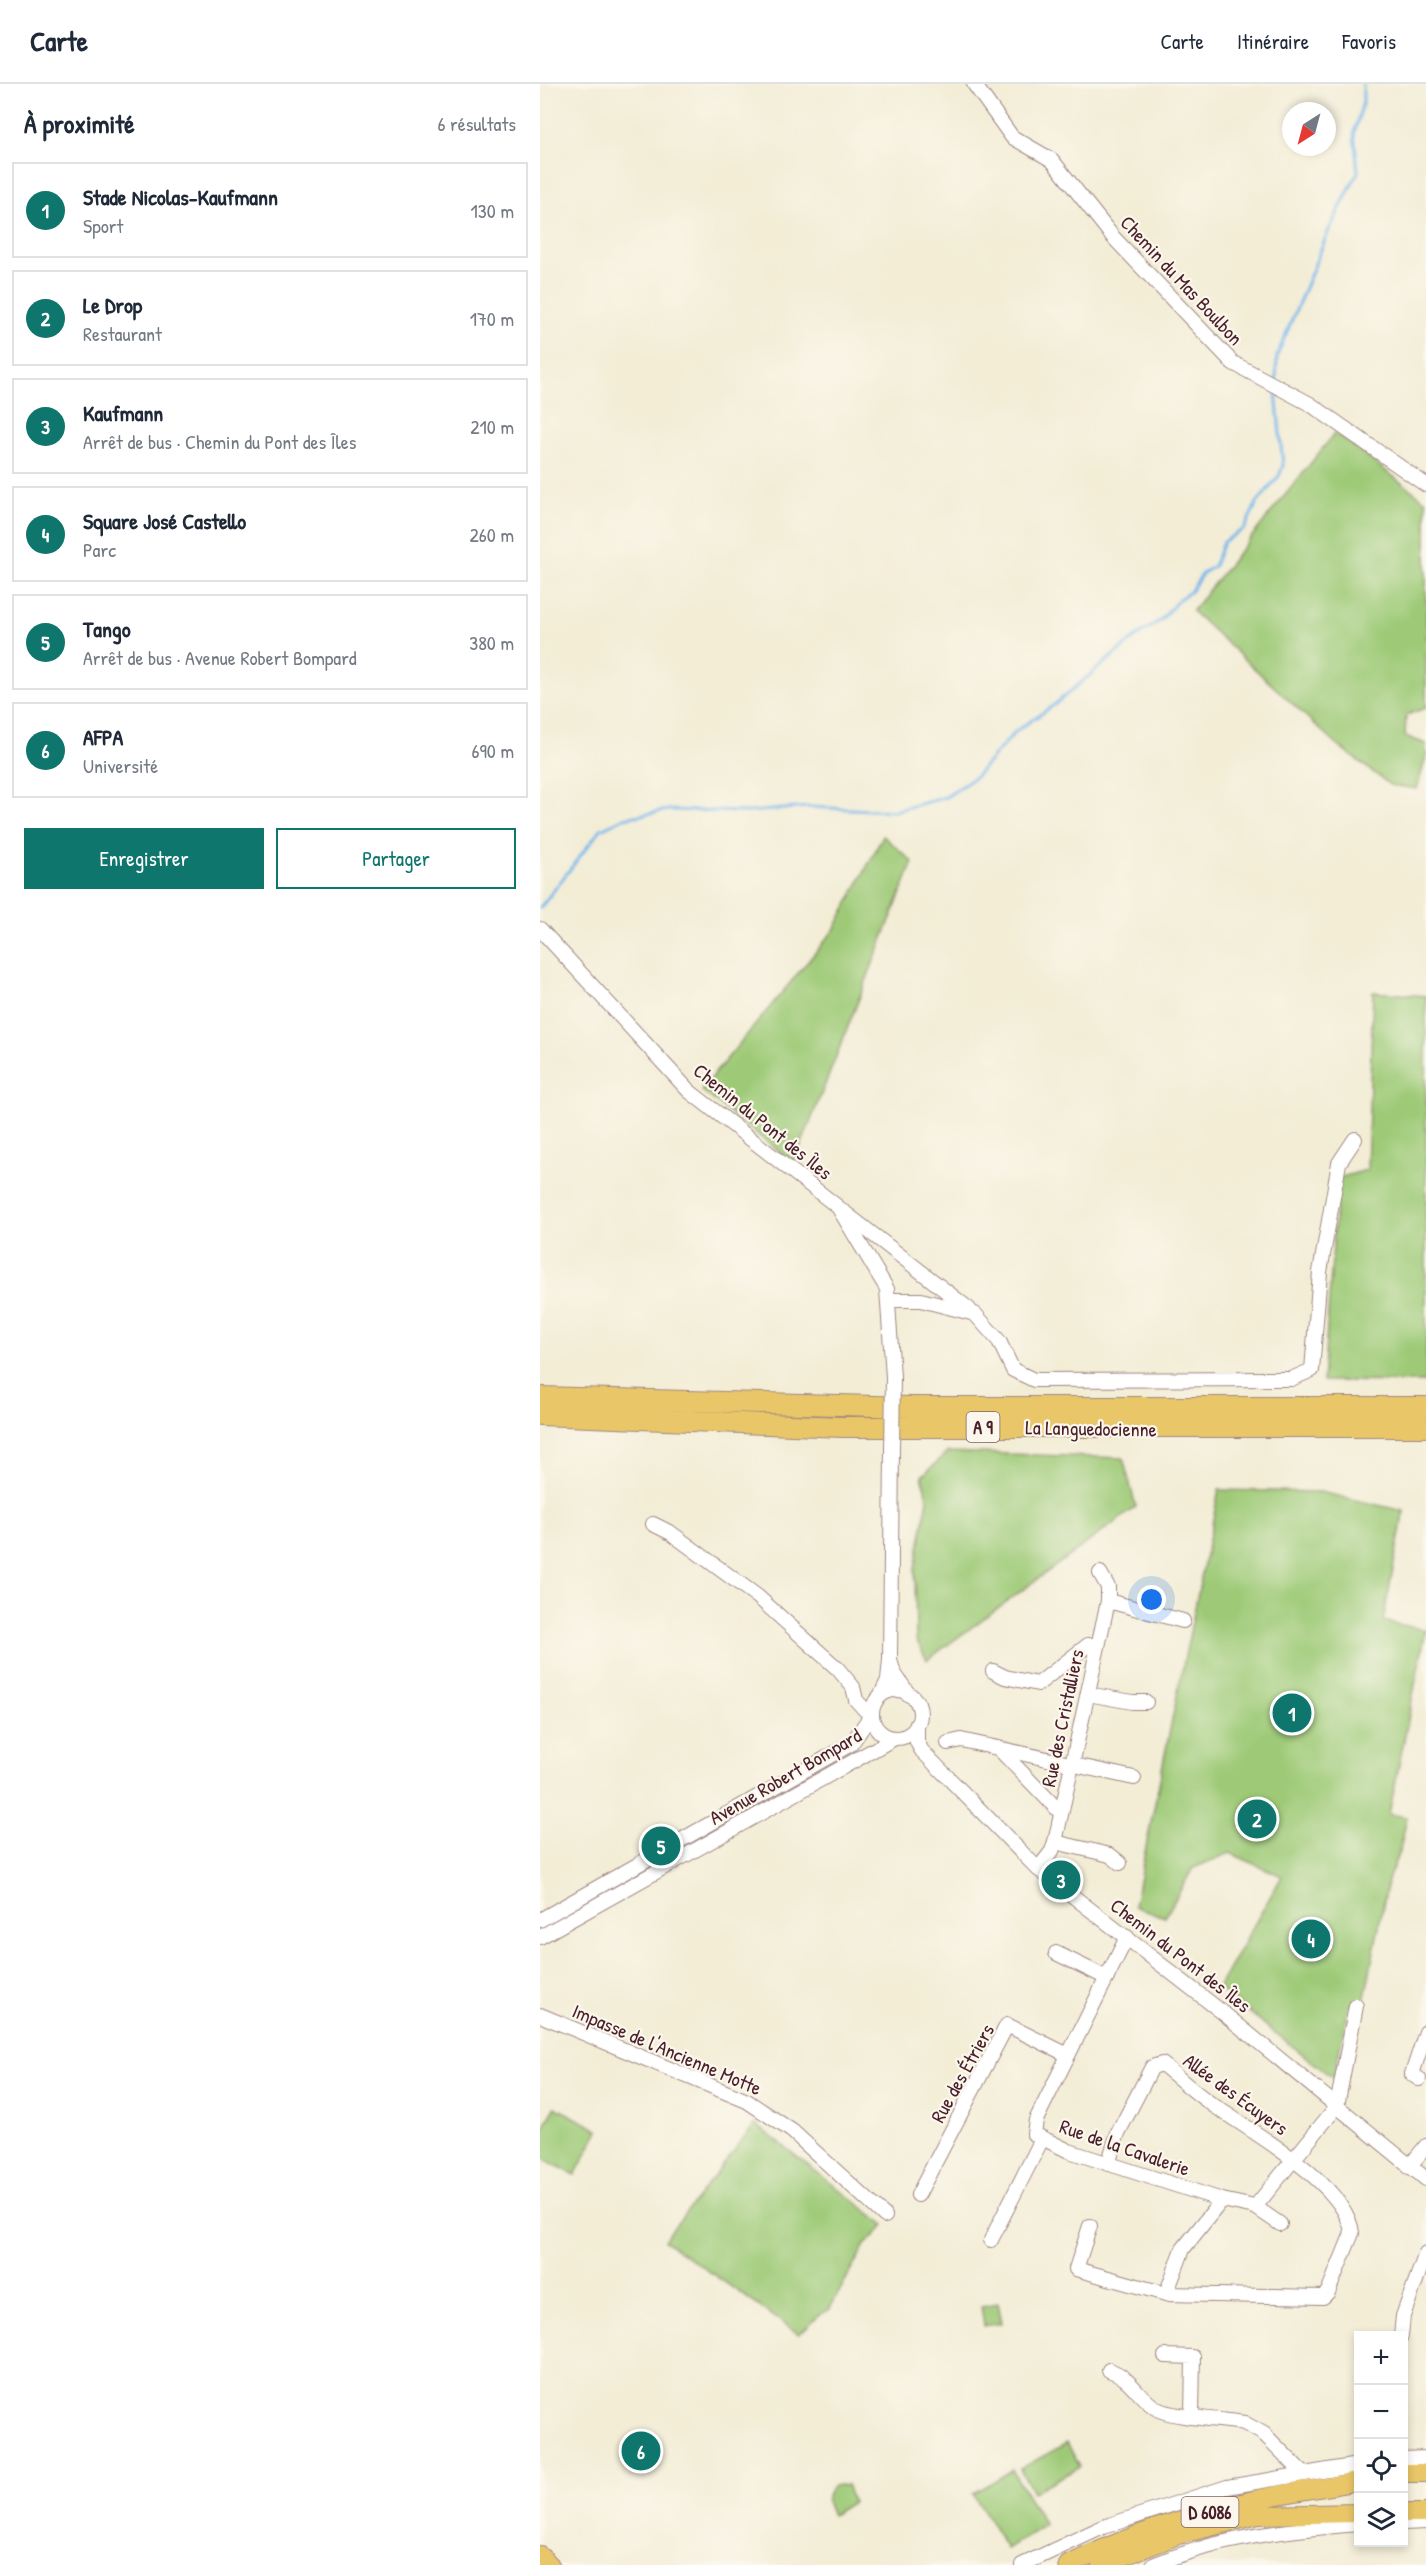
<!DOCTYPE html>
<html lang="fr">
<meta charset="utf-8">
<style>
body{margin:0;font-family:"Patrick Hand",sans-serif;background:#f2f2f3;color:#1f2937}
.controls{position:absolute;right:18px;bottom:18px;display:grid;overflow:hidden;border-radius:0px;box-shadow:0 3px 9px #0003}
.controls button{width:54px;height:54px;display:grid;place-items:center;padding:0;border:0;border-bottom:2px solid #e0e1e3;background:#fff;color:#1f2937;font:30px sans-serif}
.compass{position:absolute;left:742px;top:18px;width:54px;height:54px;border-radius:50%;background:#fff;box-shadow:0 3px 9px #0003;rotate:216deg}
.you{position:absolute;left:612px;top:1516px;width:21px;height:21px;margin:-15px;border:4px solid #fff;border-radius:50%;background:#1a73e8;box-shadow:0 0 0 9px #1a73e833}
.badge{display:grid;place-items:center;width:39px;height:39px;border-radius:50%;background:#0f766e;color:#fff;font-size:20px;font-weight:700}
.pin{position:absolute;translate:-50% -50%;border:3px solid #fff;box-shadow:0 2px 6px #0006}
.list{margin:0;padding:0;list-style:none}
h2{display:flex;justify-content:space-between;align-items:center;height:78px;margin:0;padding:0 24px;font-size:26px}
h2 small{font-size:20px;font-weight:400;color:#747a83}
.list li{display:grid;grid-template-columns:39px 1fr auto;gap:18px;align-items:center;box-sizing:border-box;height:96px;margin:0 12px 12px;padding:0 12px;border:2px solid #e0e1e3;border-radius:0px}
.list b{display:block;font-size:22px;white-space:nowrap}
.list p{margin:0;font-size:20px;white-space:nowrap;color:#747a83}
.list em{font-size:20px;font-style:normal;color:#747a83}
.actions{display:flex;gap:12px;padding:18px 24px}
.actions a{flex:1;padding:14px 0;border:2px solid #0f766e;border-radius:0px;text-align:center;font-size:21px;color:#0f766e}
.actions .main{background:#0f766e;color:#fff}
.icon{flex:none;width:33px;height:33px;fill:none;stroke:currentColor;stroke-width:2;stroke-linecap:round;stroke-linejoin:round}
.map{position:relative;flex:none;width:886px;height:2481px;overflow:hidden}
header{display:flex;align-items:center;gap:36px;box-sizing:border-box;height:84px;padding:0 30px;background:#fff;border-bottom:2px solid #e0e1e3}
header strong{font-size:28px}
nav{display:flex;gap:33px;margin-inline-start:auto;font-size:21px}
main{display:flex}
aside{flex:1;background:#fff}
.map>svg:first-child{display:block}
</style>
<header>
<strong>Carte</strong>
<nav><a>Carte</a><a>Itinéraire</a><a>Favoris</a></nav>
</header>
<main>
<aside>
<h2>À proximité<small>6 résultats</small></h2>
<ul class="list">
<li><span class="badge">1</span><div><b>Stade Nicolas-Kaufmann</b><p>Sport</p></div><em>130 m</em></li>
<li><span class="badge">2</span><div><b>Le Drop</b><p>Restaurant</p></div><em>170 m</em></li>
<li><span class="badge">3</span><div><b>Kaufmann</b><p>Arrêt de bus · Chemin du Pont des Îles</p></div><em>210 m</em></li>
<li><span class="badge">4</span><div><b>Square José Castello</b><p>Parc</p></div><em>260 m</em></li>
<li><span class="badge">5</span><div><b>Tango</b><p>Arrêt de bus · Avenue Robert Bompard</p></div><em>380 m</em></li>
<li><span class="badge">6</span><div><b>AFPA</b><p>Université</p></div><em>690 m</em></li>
</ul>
<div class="actions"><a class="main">Enregistrer</a><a>Partager</a></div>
</aside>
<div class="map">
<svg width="886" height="2481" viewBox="0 0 886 2481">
<rect width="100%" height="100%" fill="#fbf7ec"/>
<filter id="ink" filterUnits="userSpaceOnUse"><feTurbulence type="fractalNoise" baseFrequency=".0167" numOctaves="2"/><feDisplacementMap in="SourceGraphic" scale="12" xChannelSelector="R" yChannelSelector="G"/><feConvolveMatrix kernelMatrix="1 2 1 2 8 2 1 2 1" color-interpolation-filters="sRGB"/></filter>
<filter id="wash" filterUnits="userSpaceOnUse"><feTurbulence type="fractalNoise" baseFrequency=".008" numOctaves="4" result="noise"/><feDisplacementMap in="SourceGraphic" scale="24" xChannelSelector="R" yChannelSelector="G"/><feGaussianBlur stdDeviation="1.35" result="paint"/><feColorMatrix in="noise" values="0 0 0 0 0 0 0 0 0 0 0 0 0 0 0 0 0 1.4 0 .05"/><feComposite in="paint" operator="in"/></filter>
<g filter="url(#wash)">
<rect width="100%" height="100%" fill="#f3edd6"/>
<g fill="#9eca77" stroke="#747451" stroke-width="1.5">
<polygon points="795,349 886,417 886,624 866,631 865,652 886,660 886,673 877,705 850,701 796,660 652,527"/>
<polygon points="343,752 373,778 254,1079 161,1006 294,846"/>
<polygon points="833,908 886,912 886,1298 783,1297 798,1094 827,1086"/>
<polygon points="408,1368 583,1374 596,1423 387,1576 376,1555 375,1485 388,1416 382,1392"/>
<polygon points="679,1406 780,1408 864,1427 843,1537 886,1546 849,1730 867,1733 860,1765 848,1796 823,1923 810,1921 793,1994 678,1904 742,1792 690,1769 653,1784 625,1833 594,1822"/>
<polygon points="15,2023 59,2046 35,2091 0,2073 0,2052"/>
<polygon points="215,2040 345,2141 325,2161 289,2226 279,2231 259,2250 124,2156"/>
<polygon points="458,2219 462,2239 444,2242 441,2222"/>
<polygon points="527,2359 540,2383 493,2408 480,2385"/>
<polygon points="472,2386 505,2441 467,2465 433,2410"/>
<path d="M306,2400l6,18 -20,13c-6,-11 -9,-19 1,-29z"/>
</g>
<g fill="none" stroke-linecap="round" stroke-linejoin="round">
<g stroke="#77b7eb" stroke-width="3">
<polyline points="736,298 737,272 789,146 818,88 814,49 823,18 823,0"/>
<polyline points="0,824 61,745 84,734 128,726 209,728 268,723 354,727 406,713 435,693 476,647 514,621 593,555 621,536 640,514 650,508 662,490 674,482 683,458 704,445 717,419 739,392 743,382 736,308"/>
</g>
</g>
</g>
<g filter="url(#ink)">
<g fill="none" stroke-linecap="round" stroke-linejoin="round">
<defs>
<g id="minor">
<polyline points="434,0 472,53 512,76 573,153 693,279 770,320 886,401"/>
<polyline points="0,845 149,1007 298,1123 347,1205 353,1293"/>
<polyline points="304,1128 429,1225"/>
<polyline points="348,1216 381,1216 435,1230 459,1257 473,1286 494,1296 751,1295 772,1286 780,1188 799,1079 815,1055"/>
<polyline points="113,1440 131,1449 218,1513 298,1585 313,1603 316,1616 325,1626 332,1625"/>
<polyline points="568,1517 643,1537"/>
<polyline points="350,1576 352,1366"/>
<polyline points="453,1587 465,1593 498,1600 548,1561 558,1561"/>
<circle cx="356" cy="1630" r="24"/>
<polyline points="548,1610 592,1618 606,1618"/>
<polyline points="341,1611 348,1596 350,1576 354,1589 369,1611"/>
<polyline points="377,1640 377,1658 382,1667 498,1785 682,1928 886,2095"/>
<polyline points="408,1659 421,1656 594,1694"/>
<polyline points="458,1664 521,1729"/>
<polyline points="515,1758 570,1771 580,1779"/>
<polyline points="498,1785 512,1767 515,1758 568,1517 568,1503 560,1489"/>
<polyline points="0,1836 311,1660 332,1630"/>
<polyline points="0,1853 353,1655"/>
<polyline points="587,1853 496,2036 494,2050 529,2067 682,2116 715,2123 797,2022 816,1922"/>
<polyline points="516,1869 567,1894"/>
<polyline points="0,1931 207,2017 252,2047 345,2132"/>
<polyline points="879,1995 872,1990 886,1948"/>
<polyline points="869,2083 886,2062"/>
<polyline points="378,2111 467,1941 528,1971"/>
<polyline points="715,2123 740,2140"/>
<path d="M550,2142l-14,43 90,25 157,3 5,-5 24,-59c-5,-48 -98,-100 -136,-126 -19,-12 -37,-29 -54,-43l-10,3 -34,66 -10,31"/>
<polyline points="451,2156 502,2055"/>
<polyline points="626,2210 643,2165 682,2116"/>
<polyline points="861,2252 863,2232 886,2169"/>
<polyline points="625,2272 653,2273 652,2332"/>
<path d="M569,2286c24,8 29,29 50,40 14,7 67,10 85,13l20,11 39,39"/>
<polyline points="864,2375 886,2374"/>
<polyline points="864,2439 886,2438"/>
<polyline points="482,2481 563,2443 687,2403 818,2381"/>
<path d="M613,2481c67,-28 134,-35 205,-41"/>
</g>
<g id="major">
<polyline points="864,2389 886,2389"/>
<polyline points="864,2429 886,2429"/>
<polyline points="0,2471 10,2481"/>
<path d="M528,2481c55,-27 113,-47 173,-62 38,-10 79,-14 117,-22"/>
<polyline points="561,2481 638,2451 718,2431 818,2429"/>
</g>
<g id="highway">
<polyline points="0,1313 371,1323 886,1323"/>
<polyline points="0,1331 303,1343 886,1343"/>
</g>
</defs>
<use href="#minor" stroke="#9e8680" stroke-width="16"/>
<use href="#major" stroke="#9e8680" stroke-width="20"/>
<use href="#highway" stroke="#9e8680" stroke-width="22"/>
<use href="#minor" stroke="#fff" stroke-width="14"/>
<use href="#major" stroke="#e9c769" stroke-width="18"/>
<use href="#highway" stroke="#e9c769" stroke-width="20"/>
<defs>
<polyline id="minor-bridge" points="352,1366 353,1293"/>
</defs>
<use href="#minor-bridge" stroke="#9e8680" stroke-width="16" stroke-linecap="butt"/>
<use href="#minor-bridge" stroke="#fff" stroke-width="14"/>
</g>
</g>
<g text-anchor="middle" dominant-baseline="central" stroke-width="4.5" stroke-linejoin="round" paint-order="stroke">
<g fill="#fbf7ec" stroke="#7f6065" stroke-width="1.5">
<rect x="426.5" y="1328" width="33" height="30" rx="4.5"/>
<rect x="641.5" y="2413" width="57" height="30" rx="4.5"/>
</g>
<g font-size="18" font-weight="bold" fill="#4a1f2b">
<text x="443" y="1343">A 9</text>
<text x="670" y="2428">D 6086</text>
</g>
<g font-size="20" fill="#4a1f2b" stroke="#fbf7ec">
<text transform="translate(642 196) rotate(47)">Chemin du Mas Boulbon</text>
<text transform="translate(223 1037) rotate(39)">Chemin du Pont des Îles</text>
<text transform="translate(551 1344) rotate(1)">La Languedocienne</text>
<text transform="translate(522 1634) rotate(-78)">Rue des Cristalliers</text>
<text transform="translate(245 1692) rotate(-30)">Avenue Robert Bompard</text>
<text transform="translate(641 1871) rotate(38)">Chemin du Pont des Îles</text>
<text transform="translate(127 1965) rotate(23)">Impasse de l'Ancienne Motte</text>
<text transform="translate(422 1989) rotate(-61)">Rue des Étriers</text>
<text transform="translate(696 2010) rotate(36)">Allée des Écuyers</text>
<text transform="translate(585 2063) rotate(19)">Rue de la Cavalerie</text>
</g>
</g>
</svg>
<div class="controls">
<button>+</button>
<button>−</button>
<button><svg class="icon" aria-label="locate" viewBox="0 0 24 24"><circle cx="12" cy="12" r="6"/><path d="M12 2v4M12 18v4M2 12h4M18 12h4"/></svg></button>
<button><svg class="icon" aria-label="layers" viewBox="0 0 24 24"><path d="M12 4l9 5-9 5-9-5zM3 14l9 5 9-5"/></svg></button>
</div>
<svg class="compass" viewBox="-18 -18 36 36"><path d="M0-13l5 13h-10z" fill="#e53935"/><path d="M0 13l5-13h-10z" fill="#747a83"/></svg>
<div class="you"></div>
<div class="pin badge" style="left:752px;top:1629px">1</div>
<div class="pin badge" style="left:717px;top:1735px">2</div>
<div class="pin badge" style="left:521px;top:1796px">3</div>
<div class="pin badge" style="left:771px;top:1855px">4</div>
<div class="pin badge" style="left:121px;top:1762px">5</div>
<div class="pin badge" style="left:101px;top:2367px">6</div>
</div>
</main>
